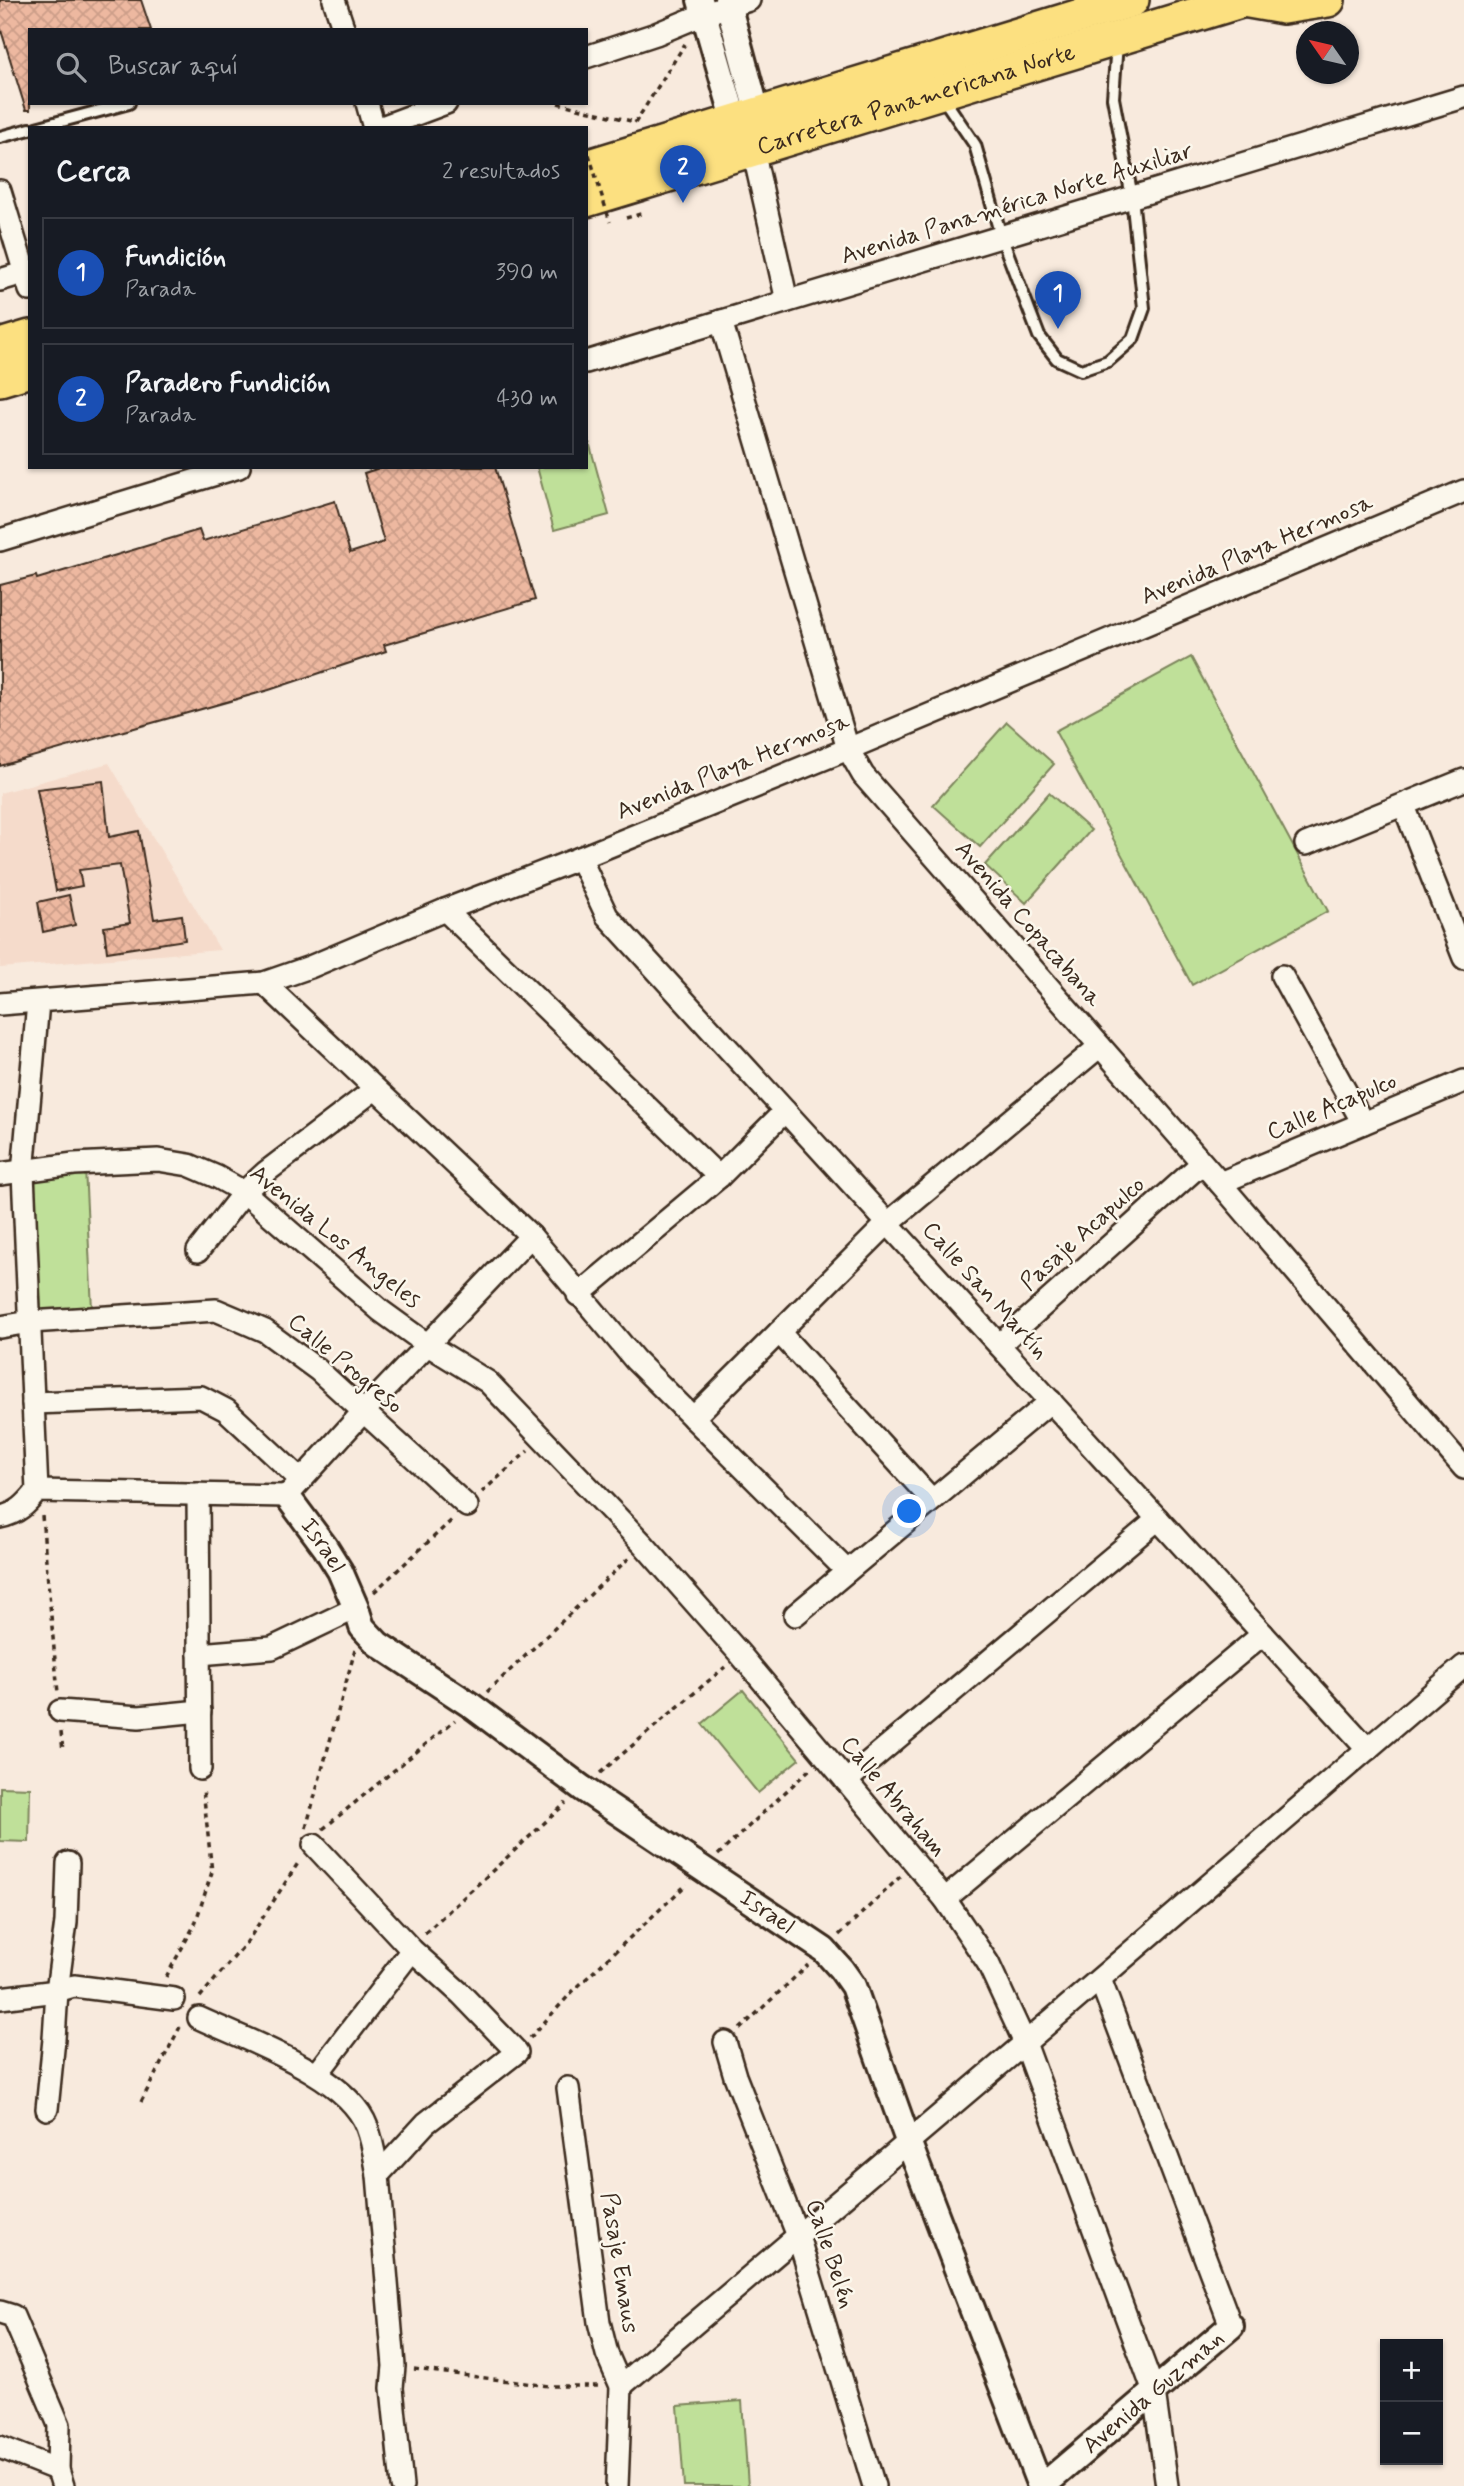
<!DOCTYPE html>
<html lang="es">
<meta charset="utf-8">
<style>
body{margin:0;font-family:Mynerve,sans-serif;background:#242831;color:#f1f3f6}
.controls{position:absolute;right:21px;bottom:21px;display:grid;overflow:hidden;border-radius:0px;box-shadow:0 2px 5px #0004}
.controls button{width:63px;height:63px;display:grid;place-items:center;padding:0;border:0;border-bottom:2px solid #363941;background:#171b24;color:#f1f3f6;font:35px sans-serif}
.compass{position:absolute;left:1296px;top:21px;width:63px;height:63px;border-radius:50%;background:#171b24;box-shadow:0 2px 5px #0004;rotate:304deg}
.you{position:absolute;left:910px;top:1512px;width:24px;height:24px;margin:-18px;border:5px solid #fff;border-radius:50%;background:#1a73e8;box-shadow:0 0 0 10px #1a73e833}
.badge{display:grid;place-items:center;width:46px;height:46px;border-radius:50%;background:#9f9995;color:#fff;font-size:23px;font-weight:700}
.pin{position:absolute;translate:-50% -58px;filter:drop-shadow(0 2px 4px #0008)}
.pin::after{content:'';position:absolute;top:37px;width:24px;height:21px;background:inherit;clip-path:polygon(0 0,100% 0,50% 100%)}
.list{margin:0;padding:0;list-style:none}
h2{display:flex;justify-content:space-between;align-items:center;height:91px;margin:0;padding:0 28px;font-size:30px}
h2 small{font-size:23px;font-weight:400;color:#9ea1a6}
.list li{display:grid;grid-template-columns:46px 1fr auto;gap:21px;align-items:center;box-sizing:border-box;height:112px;margin:0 14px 14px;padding:0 14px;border:2px solid #363941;border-radius:0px}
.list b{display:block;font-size:26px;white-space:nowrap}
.list p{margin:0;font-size:23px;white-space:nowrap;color:#9ea1a6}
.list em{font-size:23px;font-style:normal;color:#9ea1a6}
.icon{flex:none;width:38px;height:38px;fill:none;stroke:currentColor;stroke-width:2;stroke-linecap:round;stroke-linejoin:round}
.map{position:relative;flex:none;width:1464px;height:2486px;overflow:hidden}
.search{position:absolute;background:#171b24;box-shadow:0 2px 5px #0004;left:28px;top:28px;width:560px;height:77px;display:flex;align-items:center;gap:18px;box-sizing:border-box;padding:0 24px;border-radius:0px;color:#9ea1a6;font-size:26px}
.panel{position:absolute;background:#171b24;box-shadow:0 2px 5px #0004;left:28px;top:126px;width:560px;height:343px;border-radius:0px}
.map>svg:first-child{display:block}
</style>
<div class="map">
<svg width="1464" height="2486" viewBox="0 0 1464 2486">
<defs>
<pattern id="building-cross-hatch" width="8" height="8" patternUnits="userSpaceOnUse" patternTransform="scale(1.75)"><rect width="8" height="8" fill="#edb8a0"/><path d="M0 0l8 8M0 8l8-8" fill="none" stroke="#cc9e89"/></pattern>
</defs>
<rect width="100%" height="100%" fill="#f8eadd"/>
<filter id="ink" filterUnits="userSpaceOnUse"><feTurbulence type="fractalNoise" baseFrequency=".0143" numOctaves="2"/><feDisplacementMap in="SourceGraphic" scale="14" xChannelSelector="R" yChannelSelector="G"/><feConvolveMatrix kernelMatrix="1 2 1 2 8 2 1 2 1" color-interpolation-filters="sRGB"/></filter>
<g filter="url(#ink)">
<polygon fill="#f5dbcb" points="109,763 220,950 0,968 0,793"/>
<g fill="#bfe099" stroke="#7d855c" stroke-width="2">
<polygon points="586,431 609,515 554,530 537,467 586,467"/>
<polygon points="1191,657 1328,911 1192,985 1055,731"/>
<polygon points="1007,722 1054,764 980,847 933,805"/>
<polygon points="1049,793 1091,830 1026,903 985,865"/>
<polygon points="85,1168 92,1309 38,1311 31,1184 39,1173"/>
<polygon points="743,1690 799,1759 758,1793 702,1724"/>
<polygon points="0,1787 30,1788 29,1842 0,1841"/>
<polygon points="742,2401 748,2486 684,2486 678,2406"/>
</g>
<g fill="url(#building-cross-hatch)" stroke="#3b2a1e" stroke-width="2">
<polygon points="0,0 141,0 151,30 30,30 30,110 26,110 0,27"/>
<polygon points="383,467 495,467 535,600 384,645 386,651 269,690 0,766 0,585 36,576 37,579 199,530 203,541 335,501 350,553 384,542 364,473"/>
<polygon points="103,781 109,837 139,831 154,919 182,915 185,940 107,952 104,927 130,923 120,865 79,870 82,886 56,891 37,789"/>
<polygon points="69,895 75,925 43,932 38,902"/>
</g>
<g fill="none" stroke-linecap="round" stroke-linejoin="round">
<defs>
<g id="service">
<polyline points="941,95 975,145 1001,236 1039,336 1057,359 1081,370 1108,361 1133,339 1144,308 1132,197 1113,98 1117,43"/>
<polyline points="36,128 129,103"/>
<polyline points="0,137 30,129"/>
</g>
<g id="minor">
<polyline points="334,0 344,30"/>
<polyline points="586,57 656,34 704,14 749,0"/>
<polyline points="367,103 374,128"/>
<polyline points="379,128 446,103"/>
<polyline points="753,150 787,301"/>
<polyline points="0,191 30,290"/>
<polyline points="0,280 30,271"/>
<polyline points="721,321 848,749 863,775 1220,1183 1464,1468"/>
<polyline points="586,362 1464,97"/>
<polyline points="0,540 239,467"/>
<polyline points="1404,806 1464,958"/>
<polyline points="1306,844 1464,780"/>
<polyline points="580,858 607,916 1368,1749"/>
<polyline points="445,910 719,1177"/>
<polyline points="1282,976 1363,1123"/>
<polyline points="264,983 531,1236 635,1360 847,1571"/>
<polyline points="0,1004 264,983 310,967 445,910 580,858 848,749 1464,491"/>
<polyline points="0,1174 74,1164 158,1160 189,1165 217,1177 244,1192 381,1311 428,1345 488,1382 643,1544 740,1654 945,1899 988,1963 1025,2043 1154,2392 1167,2486"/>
<polyline points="1220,1183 1464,1081"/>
<polyline points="198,1251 244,1192 266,1172 375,1089"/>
<polyline points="578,1295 719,1177 785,1111"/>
<polyline points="0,1327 30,1322 216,1310 235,1318 265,1331 318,1370 467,1506"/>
<polyline points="779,1332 932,1500"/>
<polyline points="999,1345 1202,1163"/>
<polyline points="33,1403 201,1397 226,1410 301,1480"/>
<polyline points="693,1418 888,1223 1100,1046"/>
<polyline points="37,1491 23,1173 38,1002"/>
<polyline points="198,1494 200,1769"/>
<path d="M0,1517c17,-3 27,-13 37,-26l250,5 77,-85 167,-175"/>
<polyline points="795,1615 1051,1401"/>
<polyline points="199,1654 272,1648 356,1608"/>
<polyline points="60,1711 139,1717 200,1711"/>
<polyline points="846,1781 1158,1519"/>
<polyline points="314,1845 412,1950 461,1994 517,2052 426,2123 378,2175 394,2366 392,2388 402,2486"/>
<polyline points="945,1899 1263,1634"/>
<polyline points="1100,1979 1231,2326"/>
<polyline points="0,1998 57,1991 74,1986 174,1999"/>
<path d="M199,2018c49,23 149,57 168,109 6,15 8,32 11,48"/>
<polyline points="725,2042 735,2076 798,2236 874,2486"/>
<polyline points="317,2074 412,1950"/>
<polyline points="568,2088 599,2322 607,2354 621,2386 617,2486"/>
<polyline points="47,2109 54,2039 57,1991 66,1922 68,1863"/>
<polyline points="0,2312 13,2316 59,2425 58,2470 63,2486"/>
<polyline points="621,2386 1025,2043 1464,1666"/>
<polyline points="0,2447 58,2470"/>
</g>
<g id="tertiary">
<polyline points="700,0 735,122 743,134"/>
<polyline points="727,0 758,115 756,132"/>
<path id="s1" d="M287,1496l38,51 15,24 16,37 6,19 16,17 94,62 110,82 242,162 17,19 12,17 55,155 132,345"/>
<path id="s2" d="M1043,2486l188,-160"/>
</g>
<g id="trunk">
<polyline points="1243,0 1283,7 1328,0"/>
<polyline points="586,167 1132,0"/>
<path id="s3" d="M586,200l658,-200"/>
<polyline points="0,346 30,337"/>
<polyline points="0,379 30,370"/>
</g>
</defs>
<use href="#service" stroke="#3b2a1e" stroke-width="16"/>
<use href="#minor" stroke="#3b2a1e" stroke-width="26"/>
<use href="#tertiary" stroke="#3b2a1e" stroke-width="30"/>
<use href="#trunk" stroke="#3b2a1e" stroke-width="38"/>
<g stroke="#3b2a1e" stroke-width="3.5" stroke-dasharray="5 5" stroke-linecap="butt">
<polyline points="558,103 635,122"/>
<polyline points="635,123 685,44"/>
<polyline points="626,218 644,213"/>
<polyline points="482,1492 528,1451"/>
<polyline points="42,1516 58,1693"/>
<polyline points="374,1592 453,1519"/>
<polyline points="487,1692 629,1558"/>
<polyline points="61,1732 63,1751"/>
<polyline points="600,1773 725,1667"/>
<polyline points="306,1828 355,1650"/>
<polyline points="323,1829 455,1720"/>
<polyline points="718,1855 810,1769"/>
<polyline points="425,1933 566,1803"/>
<polyline points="839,1935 902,1875"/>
<polyline points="166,1977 195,1924 212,1872 203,1789"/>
<polyline points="200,1997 247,1942 300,1860"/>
<polyline points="740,2029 808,1965"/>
<polyline points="530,2038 572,1992 687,1884"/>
<polyline points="141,2102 180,2027"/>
<polyline points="414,2369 549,2386 598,2386"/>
</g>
<use href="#service" stroke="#fbf7ec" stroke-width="10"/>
<use href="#minor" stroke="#fbf7ec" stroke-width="21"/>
<use href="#tertiary" stroke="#fbf7ec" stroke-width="24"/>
<use href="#trunk" stroke="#fce080" stroke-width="33"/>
<polyline stroke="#3b2a1e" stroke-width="3.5" stroke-dasharray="5 5" stroke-linecap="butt" points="586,145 610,222"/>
</g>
</g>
<g text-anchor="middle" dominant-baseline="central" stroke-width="5" stroke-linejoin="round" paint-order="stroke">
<g font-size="24" fill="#3b2a1e" stroke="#fbf7ec">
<text stroke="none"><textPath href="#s3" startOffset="345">Carretera Panamericana Norte</textPath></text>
<text transform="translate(1017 204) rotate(-17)">Avenida Panamérica Norte Auxiliar</text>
<text transform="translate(1257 550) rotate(-23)">Avenida Playa Hermosa</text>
<text transform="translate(733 767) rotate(-22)">Avenida Playa Hermosa</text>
<text transform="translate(1028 924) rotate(49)">Avenida Copacabana</text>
<text transform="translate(1332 1107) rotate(-23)">Calle Acapulco</text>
<text transform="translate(1083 1234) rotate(-42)">Pasaje Acapulco</text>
<text transform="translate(335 1237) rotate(39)">Avenida Los Angeles</text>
<text transform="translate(985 1291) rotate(48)">Calle San Martín</text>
<text transform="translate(345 1364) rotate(40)">Calle Progreso</text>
<text stroke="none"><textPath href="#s1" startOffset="61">Israel</textPath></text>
<text transform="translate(893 1797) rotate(50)">Calle Abraham</text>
<text stroke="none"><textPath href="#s1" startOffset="648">Israel</textPath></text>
<text transform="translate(830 2254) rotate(72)">Calle Belén</text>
<text transform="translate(619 2263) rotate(81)">Pasaje Emaus</text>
<text stroke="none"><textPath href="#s2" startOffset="145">Avenida Guzman</textPath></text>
</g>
</g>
</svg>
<div class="controls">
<button>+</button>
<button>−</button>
</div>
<svg class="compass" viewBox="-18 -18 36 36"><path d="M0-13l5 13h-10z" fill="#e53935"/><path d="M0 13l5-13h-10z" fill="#9ea1a6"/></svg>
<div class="you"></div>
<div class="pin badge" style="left:1058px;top:329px;background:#1a4fb4">1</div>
<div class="pin badge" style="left:683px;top:203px;background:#1a4fb4">2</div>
<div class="search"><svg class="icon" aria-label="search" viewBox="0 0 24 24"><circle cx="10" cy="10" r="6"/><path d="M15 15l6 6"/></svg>Buscar aquí</div>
<section class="panel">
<h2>Cerca<small>2 resultados</small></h2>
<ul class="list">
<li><span class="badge" style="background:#1a4fb4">1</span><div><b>Fundición</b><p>Parada</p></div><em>390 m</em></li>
<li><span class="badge" style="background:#1a4fb4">2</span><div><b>Paradero Fundición</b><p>Parada</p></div><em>430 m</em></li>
</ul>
</section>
</div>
